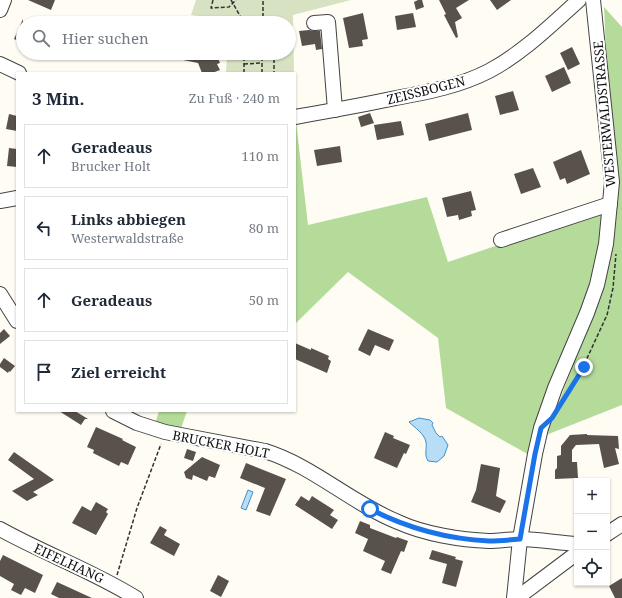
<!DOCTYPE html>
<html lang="de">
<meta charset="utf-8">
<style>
body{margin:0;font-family:"Noto Serif",serif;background:#f2f2f3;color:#1f2937}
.controls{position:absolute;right:12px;bottom:12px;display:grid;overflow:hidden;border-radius:0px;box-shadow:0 1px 3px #0004}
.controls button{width:36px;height:36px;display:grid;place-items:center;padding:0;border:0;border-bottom:1px solid #e0e1e3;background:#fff;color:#1f2937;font:20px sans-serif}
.stop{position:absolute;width:12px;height:12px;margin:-9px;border:3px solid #1a73e8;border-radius:50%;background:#fff}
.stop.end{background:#1a73e8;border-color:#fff;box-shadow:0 1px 4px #0008}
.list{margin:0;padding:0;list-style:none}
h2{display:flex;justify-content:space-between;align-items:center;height:52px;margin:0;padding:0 16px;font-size:17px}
h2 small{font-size:13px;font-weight:400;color:#747a83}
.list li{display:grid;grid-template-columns:26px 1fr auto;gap:12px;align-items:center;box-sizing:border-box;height:64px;margin:0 8px 8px;padding:0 8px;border:1px solid #e0e1e3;border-radius:0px}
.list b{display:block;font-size:15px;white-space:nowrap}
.list p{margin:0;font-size:13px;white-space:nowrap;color:#747a83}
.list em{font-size:13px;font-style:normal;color:#747a83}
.icon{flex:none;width:22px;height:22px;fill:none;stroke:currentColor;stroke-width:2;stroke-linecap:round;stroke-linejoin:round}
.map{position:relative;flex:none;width:622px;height:598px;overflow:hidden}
.search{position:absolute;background:#fff;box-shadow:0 1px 3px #0004;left:16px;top:16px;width:280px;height:44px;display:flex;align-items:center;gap:10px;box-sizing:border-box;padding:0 14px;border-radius:22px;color:#747a83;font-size:15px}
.panel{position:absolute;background:#fff;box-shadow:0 1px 3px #0004;left:16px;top:72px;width:280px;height:340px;border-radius:0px}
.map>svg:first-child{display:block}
</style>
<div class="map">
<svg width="622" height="598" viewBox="0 0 622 598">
<rect width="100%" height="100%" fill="#fffdf3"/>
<g fill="#b5db9b">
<polygon points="604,7 622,27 622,405 546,435 585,335 554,396 538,460 446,408 438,338 348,272 295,324 295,113 308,225 427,197 448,262 613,206"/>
<polygon points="159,411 187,411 178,437 155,424"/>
</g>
<polygon fill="#d7e2c3" points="196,0 351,0 293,15 294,73 226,73 227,53 289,53 289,23 229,23 229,20 191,15"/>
<g fill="#b8ddf6" stroke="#3f8fcd">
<path d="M419,418l11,2 3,3 -1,2 4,8 4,4 2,-1 6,9 -4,11 -7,6 -9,-1c-4,-6 -1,-12 -2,-19 -2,-9 -11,-14 -17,-20z"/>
<polygon points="248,490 253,492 246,510 241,508"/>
</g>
<g fill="#59524c">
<polygon points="28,0 55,0 51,10"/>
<polygon points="418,0 422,0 424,7 416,10 414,2"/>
<polygon points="439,0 469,0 456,8 462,18 455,22 458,37 456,38 444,15 446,14"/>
<polygon points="490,0 511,0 497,10"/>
<polygon points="363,13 368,39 362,40 363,46 349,48 343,18"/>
<polygon points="413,13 416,27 397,30 395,16"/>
<polygon points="23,19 23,43 14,39"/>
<polygon points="309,30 314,31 320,31 322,49 316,50 315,44 302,46 299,31"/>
<polygon points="572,47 580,64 568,70 560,53"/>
<polygon points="184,53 216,53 220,63 217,64 220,70 212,73 202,73 198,63 183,60"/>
<polygon points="564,67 571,83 552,92 545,76"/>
<polygon points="513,91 519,110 500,115 495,96"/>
<polygon points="370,113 374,123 361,127 358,117"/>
<polygon points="468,113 472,130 429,141 425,124"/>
<polygon points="9,114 17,116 17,131 6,129"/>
<polygon points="401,121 404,135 377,140 374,125"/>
<polygon points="340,146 342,162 317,166 314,150"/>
<polygon points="9,148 17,149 17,167 7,166"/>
<polygon points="581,150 590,174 567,184 565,178 560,180 553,162"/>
<polygon points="533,168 541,187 521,194 514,174"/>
<polygon points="471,191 476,210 471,211 472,216 459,220 458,215 447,217 442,198"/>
<polygon points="4,329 10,336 0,344 0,333"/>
<polygon points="368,329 394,340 389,351 375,345 370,356 358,350"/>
<polygon points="295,343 311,350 311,348 329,356 328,359 331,361 327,373 295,359"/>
<polygon points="4,358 15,366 10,372 9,371 8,373 0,367 0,364"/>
<polygon points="59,411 75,411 88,419 85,419 81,425"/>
<polygon points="96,427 123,439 122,440 136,447 128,465 121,462 119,466 93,453 94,450 87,447"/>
<polygon points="385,432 394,436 393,438 410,445 406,454 404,453 397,468 374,458"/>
<polygon points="587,434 587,435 618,436 619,449 615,448 619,464 604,468 599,444 576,445 572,450 572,462 577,462 578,478 555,479 555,470 557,468 557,456 561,455 561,446 570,435"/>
<polygon points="187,449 196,452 193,461 184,458"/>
<polygon points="14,452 54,480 33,492 38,495 27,501 12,491 34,479 8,460"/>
<polygon points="202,457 220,465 215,478 209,476 207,481 193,475 192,480 186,478 184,472"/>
<polygon points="246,463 286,479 270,516 256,511 265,488 240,478"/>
<polygon points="481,464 500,468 496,496 506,501 500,513 471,502 476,490"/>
<polygon points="301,496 309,501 312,496 334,510 330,515 338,520 332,529 295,505"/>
<polygon points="96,502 108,509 106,512 108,514 96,535 72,523 82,506 91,511"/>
<polygon points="360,521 370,525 370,528 396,538 397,537 408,541 404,552 401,551 391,574 381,570 385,561 363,551 368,539 355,533"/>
<polygon points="160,526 167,530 164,535 180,544 174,556 150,543"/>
<polygon points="432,550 456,557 455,559 463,561 456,587 442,583 447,564 429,559"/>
<polygon points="3,555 43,575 35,593 25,588 21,595 11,590 14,584 0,576 0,561"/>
<polygon points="218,575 229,581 221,597 210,591"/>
<polygon points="622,578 622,598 615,598 609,586"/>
<polygon points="57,582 92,598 59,598 51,594"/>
</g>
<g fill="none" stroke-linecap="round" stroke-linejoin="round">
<defs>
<g id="minor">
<polyline points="0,10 4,0"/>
<polyline points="314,23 328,22 335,110"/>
<polyline points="0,64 19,73"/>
<path d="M295,117c34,-6 68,-12 101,-19 32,-6 64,-12 93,-27 34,-18 62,-46 90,-71"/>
<polyline points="0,201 17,198"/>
<polyline points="501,240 610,204"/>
<polyline points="0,294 17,321"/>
<path d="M113,411l24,12 28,9 100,19c48,15 86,52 133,71 26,12 63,18 91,19 10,0 21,-2 31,-2 19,0 38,4 57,5"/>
<path d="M0,529c45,25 93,42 136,69"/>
<polyline points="607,534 622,524"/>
<polyline points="514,598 520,539 535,454 541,428 555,388 587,313 597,285 606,244 612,182 593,0"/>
<polyline points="517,598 577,553"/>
</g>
</defs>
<use href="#minor" stroke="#434343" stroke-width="16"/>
<g stroke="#323232" stroke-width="1.5" stroke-dasharray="4 2" stroke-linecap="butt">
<polyline points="213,0 211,8 229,7 236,0"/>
<polyline points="231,0 244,23"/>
<polyline points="263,23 263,0"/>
<polyline points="274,53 274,73"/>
<polyline points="244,64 262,63"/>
<polyline points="244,73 244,53"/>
<polyline points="262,73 262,53"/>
<polyline points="564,401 583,367 607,315 613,288 616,254"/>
<polyline points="117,575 137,508 161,444"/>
</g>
<use href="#minor" stroke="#fff" stroke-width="14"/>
</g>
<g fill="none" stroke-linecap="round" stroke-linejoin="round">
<path stroke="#1a73e8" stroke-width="5" d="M370,509c37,19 77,30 119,32 10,0 21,-1 31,-2l15,-85 6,-26 11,-10 32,-51"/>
</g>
<g text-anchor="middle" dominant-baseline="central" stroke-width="4" stroke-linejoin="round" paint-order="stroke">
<g font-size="13" fill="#101010" stroke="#fff">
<text transform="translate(426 90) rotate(-14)">ZEISSBOGEN</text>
<text transform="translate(604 114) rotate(-95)">WESTERWALDSTRASSE</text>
<text transform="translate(221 444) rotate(11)">BRUCKER HOLT</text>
<text transform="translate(69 563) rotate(25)">EIFELHANG</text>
</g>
</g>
</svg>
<div class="controls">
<button>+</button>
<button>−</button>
<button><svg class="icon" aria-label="locate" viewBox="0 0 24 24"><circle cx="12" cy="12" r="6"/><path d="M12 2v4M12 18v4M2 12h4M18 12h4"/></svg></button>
</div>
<div class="stop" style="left:370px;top:509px"></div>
<div class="stop end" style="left:584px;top:367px"></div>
<div class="search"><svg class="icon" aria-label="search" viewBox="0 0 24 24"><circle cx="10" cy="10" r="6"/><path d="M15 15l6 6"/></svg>Hier suchen</div>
<section class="panel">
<h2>3 Min.<small>Zu Fuß · 240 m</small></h2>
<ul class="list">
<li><svg class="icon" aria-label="ahead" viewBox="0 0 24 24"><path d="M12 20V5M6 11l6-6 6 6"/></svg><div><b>Geradeaus</b><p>Brucker Holt</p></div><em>110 m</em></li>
<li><svg class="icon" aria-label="left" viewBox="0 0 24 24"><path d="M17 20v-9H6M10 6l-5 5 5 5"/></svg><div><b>Links abbiegen</b><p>Westerwaldstraße</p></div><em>80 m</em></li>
<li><svg class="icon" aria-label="ahead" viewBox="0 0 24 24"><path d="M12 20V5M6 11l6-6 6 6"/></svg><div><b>Geradeaus</b></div><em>50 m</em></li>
<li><svg class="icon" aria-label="arrive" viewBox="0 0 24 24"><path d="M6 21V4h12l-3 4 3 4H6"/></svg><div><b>Ziel erreicht</b></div></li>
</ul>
</section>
</div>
